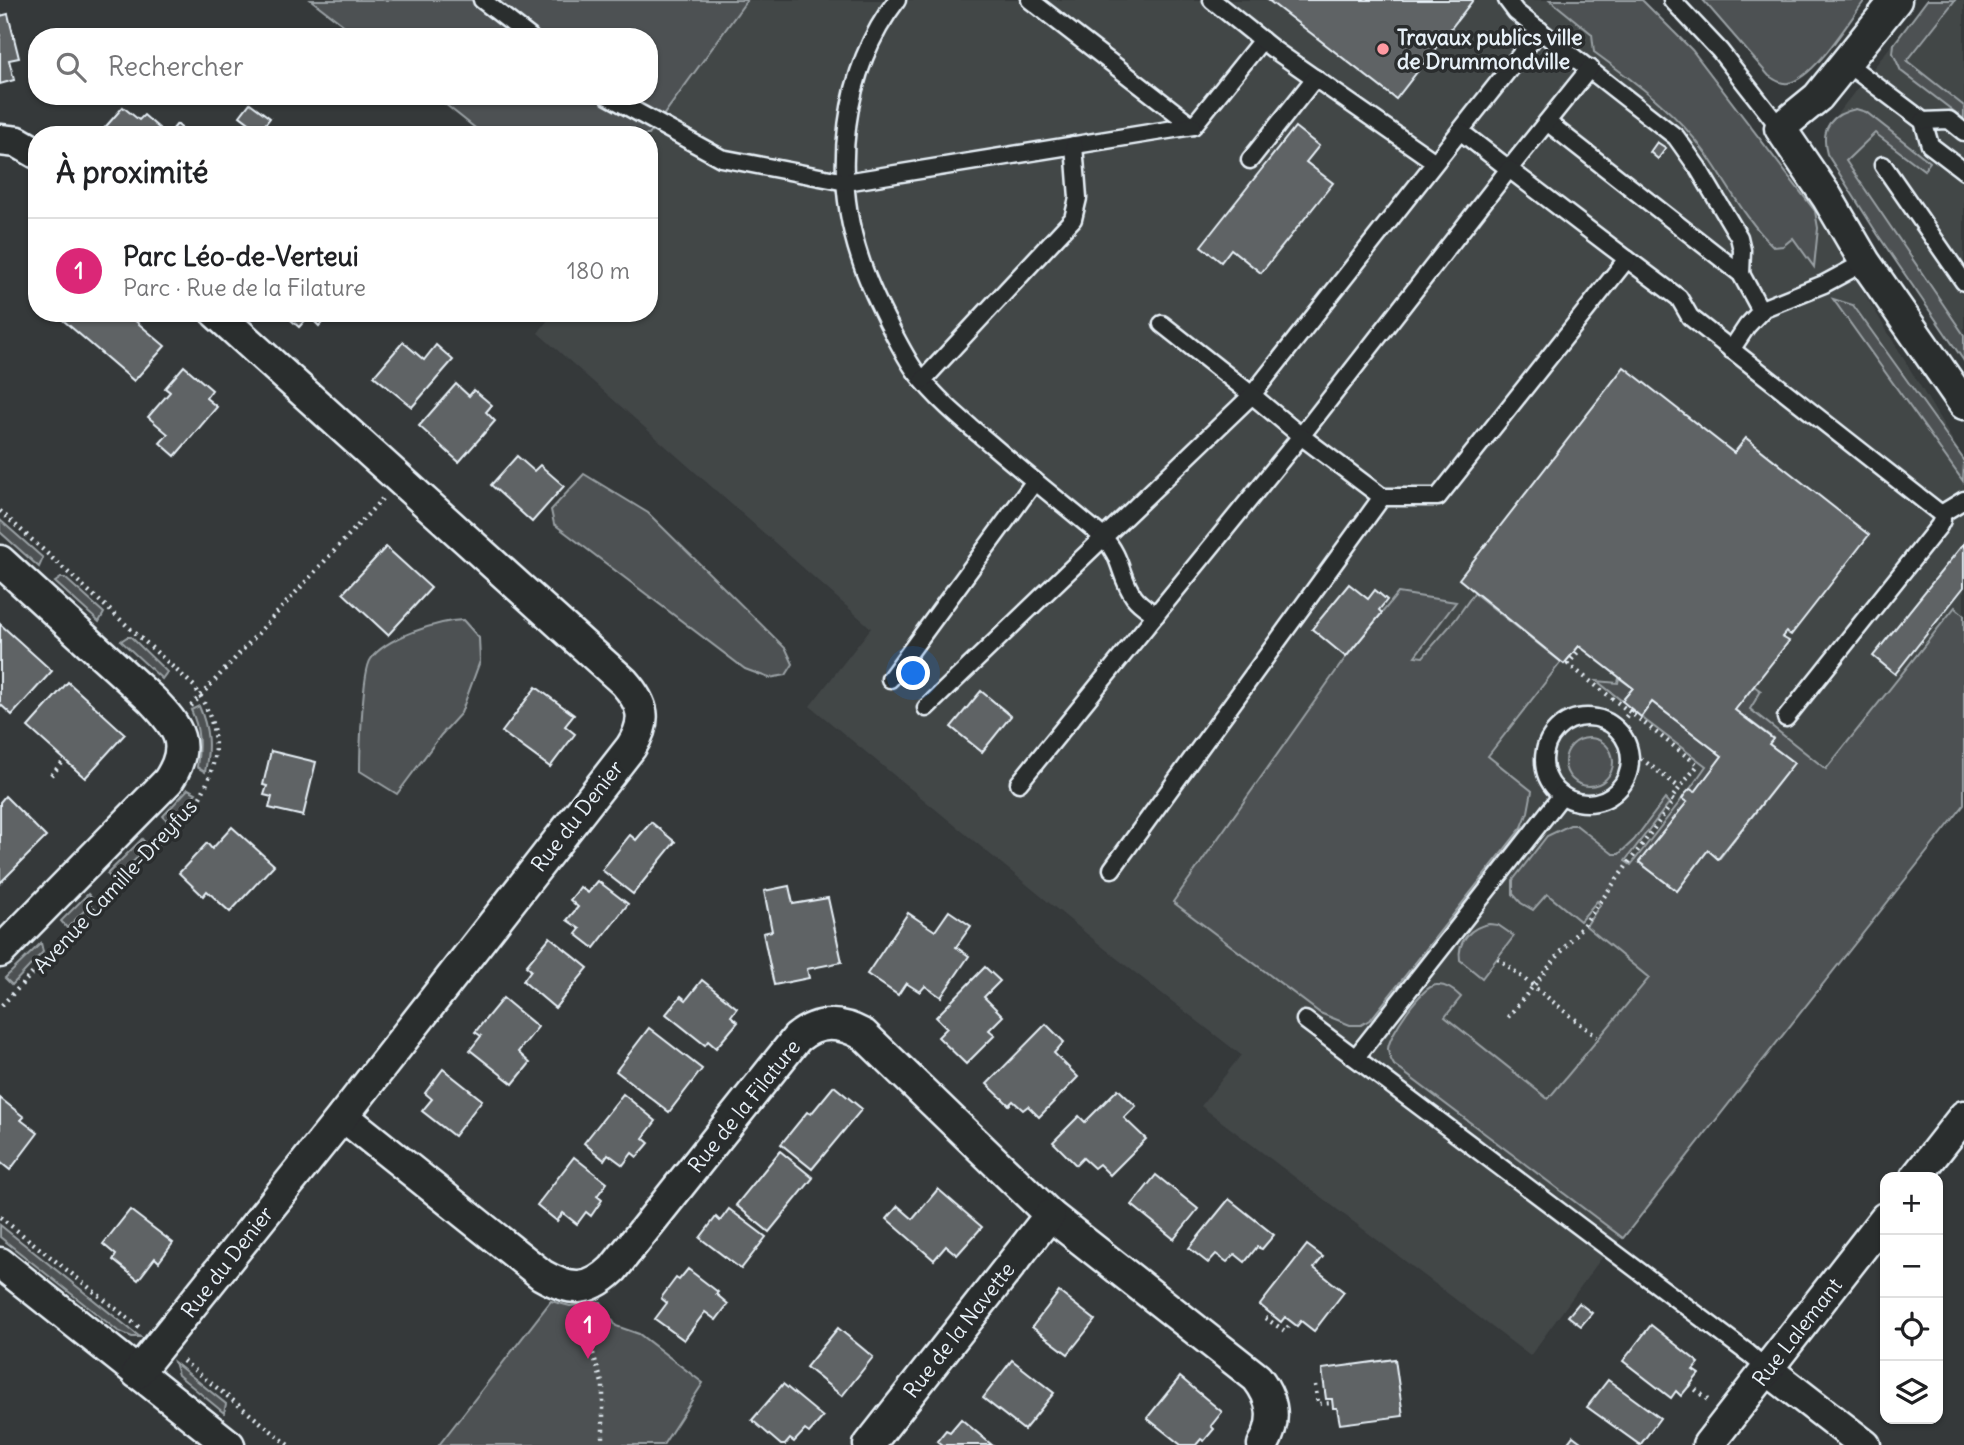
<!DOCTYPE html>
<html lang="fr">
<meta charset="utf-8">
<style>
body{margin:0;font-family:Delius,sans-serif;background:#f2f2f2;color:#202124}
.controls{position:absolute;right:21px;bottom:21px;display:grid;overflow:hidden;border-radius:14px;box-shadow:0 2px 5px #0004}
.controls button{width:63px;height:63px;display:grid;place-items:center;padding:0;border:0;border-bottom:2px solid #e0e0e0;background:#fff;color:#202124;font:35px sans-serif}
.you{position:absolute;left:914px;top:674px;width:24px;height:24px;margin:-18px;border:5px solid #fff;border-radius:50%;background:#1a73e8;box-shadow:0 0 0 10px #1a73e833}
.badge{display:grid;place-items:center;width:46px;height:46px;border-radius:50%;background:#db2777;color:#fff;font-size:23px;font-weight:700}
.pin{position:absolute;translate:-50% -58px;filter:drop-shadow(0 2px 4px #0008)}
.pin::after{content:'';position:absolute;top:37px;width:24px;height:21px;background:inherit;clip-path:polygon(0 0,100% 0,50% 100%)}
.list{margin:0;padding:0;list-style:none}
h2{display:flex;justify-content:space-between;align-items:center;height:91px;margin:0;padding:0 28px;font-size:30px}
h2 small{font-size:23px;font-weight:400;color:#757577}
.list li{display:grid;grid-template-columns:46px 1fr auto;gap:21px;align-items:center;box-sizing:border-box;height:105px;padding:0 28px;border-top:2px solid #e0e0e0}
.list b{display:block;font-size:26px;white-space:nowrap}
.list p{margin:0;font-size:23px;white-space:nowrap;color:#757577}
.list em{font-size:23px;font-style:normal;color:#757577}
.icon{flex:none;width:38px;height:38px;fill:none;stroke:currentColor;stroke-width:2;stroke-linecap:round;stroke-linejoin:round}
.map{position:relative;flex:none;width:1964px;height:1445px;overflow:hidden}
.search{position:absolute;background:#fff;box-shadow:0 2px 5px #0004;left:28px;top:28px;width:630px;height:77px;display:flex;align-items:center;gap:18px;box-sizing:border-box;padding:0 24px;border-radius:28px;color:#757577;font-size:26px}
.panel{position:absolute;background:#fff;box-shadow:0 2px 5px #0004;left:28px;top:126px;width:630px;height:196px;border-radius:28px}
.map>svg:first-child{display:block}
</style>
<div class="map">
<svg width="1964" height="1445" viewBox="0 0 1964 1445">
<rect width="100%" height="100%" fill="#35393a"/>
<filter id="ink" filterUnits="userSpaceOnUse"><feTurbulence type="fractalNoise" baseFrequency=".0143" numOctaves="2"/><feDisplacementMap in="SourceGraphic" scale="14" xChannelSelector="R" yChannelSelector="G"/><feConvolveMatrix kernelMatrix="1 2 1 2 8 2 1 2 1" color-interpolation-filters="sRGB"/></filter>
<g filter="url(#ink)">
<g fill="#424647">
<polygon points="747,0 1642,0 1692,50 1815,211 1964,459 1964,615 1954,607 1800,802 1632,1227 1600,1260 1530,1356 1201,1106 1241,1055 1115,957 810,706 871,628 538,333 553,313 649,313 649,135"/>
<polygon points="1927,0 1964,0 1964,361 1878,235 1827,154 1824,143 1825,131 1834,118"/>
</g>
<g fill="#4d5152" stroke="#9aa1a5" stroke-width="2">
<polygon points="311,0 747,0 649,135 484,135 435,96 649,96 649,37 359,37"/>
<path d="M1550,0h92l50,50 123,161 3,17 -4,39 -21,-29 -10,8 -9,1c-28,-26 -45,-61 -67,-92 -30,-43 -71,-72 -113,-103l-2,-18z"/>
<path d="M1703,0h162c-17,22 -50,78 -77,83 -7,1 -13,-3 -19,-7z"/>
<polygon points="1927,0 1955,0 1907,61 1964,106 1964,119 1901,71 1893,53 1894,44"/>
<path d="M1856,109l10,3 64,50 -6,8 -49,-37 -29,28 118,174v26l-86,-126 -51,-81c-7,-26 4,-40 29,-45z"/>
<polygon points="1833,299 1853,305 1964,460 1963,481"/>
<polygon points="584,474 648,513 786,649 793,664 786,675 769,678 745,669 554,524 551,510"/>
<polygon points="0,520 43,558 39,567 0,532"/>
<polygon points="61,578 65,578 104,613 99,622 55,582"/>
<polygon points="1398,593 1456,602 1415,656 1423,657 1455,620 1474,593 1561,662 1488,756 1532,791 1528,812 1522,827 1371,1019 1361,1025 1350,1025 1320,1013 1173,902 1346,657"/>
<path d="M1955,607l9,8v190l-341,433 -229,-173c-3,-5 -6,-10 -6,-16 1,-15 34,-63 48,-64 10,-1 19,6 25,12l-16,20 103,82 101,-121 -63,-52 14,-21 -3,-4 -17,20 -33,-27 -14,16 -12,-7 -8,-9v-14l34,-44 23,-11h6l37,29h6l15,-14 31,-41 4,4 -44,58 6,4 51,-66 5,3 -48,60 38,29 31,-41 11,9 75,-96 -25,-19 4,-6 -38,-28 19,-24 7,5 -11,18 76,60z"/>
<path d="M463,620l16,18 1,23 -19,52 -20,22 -44,59 -37,-23c0,-18 2,-100 11,-112 14,-21 67,-38 92,-39z"/>
<polygon points="127,637 131,637 167,672 162,679 121,641"/>
<polygon points="1619,678 1633,688 1622,701 1597,681 1618,683"/>
<polygon points="1652,702 1722,756 1695,792 1690,789 1706,766 1641,717"/>
<path d="M199,706c10,23 11,41 6,66l-8,-5c3,-21 3,-38 -6,-57z"/>
<circle cx="1589" cy="762" r="24"/>
<polygon points="188,789 196,793 170,824 163,816"/>
<polygon points="142,839 148,846 115,881 107,874"/>
<polygon points="88,894 94,901 67,928 61,921"/>
<path d="M1489,924l9,1 16,11 -32,42 -22,-18c-3,-19 11,-33 29,-36z"/>
<polygon points="41,943 43,952 12,985 5,978"/>
<polygon points="0,1225 140,1337 132,1337 118,1331 0,1237"/>
<polygon points="551,1301 570,1306 601,1302 616,1326 639,1334 703,1383 663,1445 439,1445"/>
<polygon points="174,1362 226,1404 224,1413 178,1375"/>
</g>
<g fill="#5f6365" stroke="#e8f1f8" stroke-width="2">
<polygon points="1268,0 1473,0 1396,99"/>
<polygon points="8,14 19,58 9,60 14,80 0,84 0,16"/>
<polygon points="250,103 270,118 260,131 240,116"/>
<polygon points="123,107 139,120 144,115 167,135 104,135 101,132"/>
<polygon points="177,124 189,135 168,135"/>
<polygon points="1295,127 1319,146 1306,162 1333,183 1261,273 1231,249 1221,262 1201,246"/>
<polygon points="1657,142 1666,148 1658,159 1650,152"/>
<polygon points="58,313 126,313 165,346 134,381 57,315"/>
<polygon points="283,313 331,313 319,326 309,316 299,327"/>
<polygon points="403,342 424,360 436,345 453,360 412,407 374,376"/>
<polygon points="184,366 212,390 206,398 217,407 175,456 160,443 168,434 148,417 170,392 165,388"/>
<polygon points="1624,367 1734,453 1746,438 1869,535 1791,635 1786,632 1782,637 1789,641 1735,710 1773,739 1769,744 1794,763 1718,859 1708,850 1677,891 1639,862 1687,802 1682,799 1685,794 1690,789 1695,792 1722,756 1652,702 1641,717 1622,701 1633,688 1579,646 1564,664 1459,579"/>
<polygon points="456,384 469,396 474,390 492,405 486,412 495,421 459,462 419,426"/>
<polygon points="517,456 534,471 540,465 564,486 532,522 491,485"/>
<polygon points="1964,543 1964,587 1895,674 1873,656"/>
<polygon points="386,547 431,588 388,635 343,593"/>
<polygon points="1349,584 1368,599 1375,590 1387,600 1379,610 1382,613 1346,657 1312,629"/>
<polygon points="0,624 52,671 12,715 0,704"/>
<polygon points="68,682 125,734 85,778 28,727"/>
<polygon points="536,687 574,715 565,726 575,734 550,767 502,732"/>
<polygon points="981,691 1011,716 982,752 951,727"/>
<polygon points="271,751 316,762 303,816 269,808 272,797 264,795 267,786 263,785"/>
<polygon points="5,796 46,837 0,883 0,802"/>
<polygon points="651,822 675,842 633,894 602,870 630,835 636,840"/>
<polygon points="232,827 274,865 230,912 207,891 203,896 179,873 207,843 212,849"/>
<polygon points="598,881 628,904 594,948 576,934 580,929 567,920 578,907 570,900 575,894 580,887 588,893"/>
<polygon points="789,886 793,904 828,898 842,962 807,969 809,978 774,985 763,933 772,931 764,891"/>
<polygon points="949,911 971,926 956,947 969,956 941,997 925,986 920,992 906,983 898,995 867,974 908,913 935,931"/>
<polygon points="550,937 588,968 555,1008 523,981 531,970 526,966"/>
<polygon points="985,967 1000,981 984,997 1003,1016 989,1030 995,1035 966,1064 938,1037 947,1028 936,1017"/>
<polygon points="702,980 737,1008 731,1016 738,1022 716,1048 708,1041 705,1045 666,1014 681,996 686,1000"/>
<polygon points="503,998 538,1027 518,1052 530,1063 513,1084 470,1050 481,1036 475,1032"/>
<polygon points="1046,1024 1064,1042 1054,1053 1078,1077 1039,1117 1028,1106 1023,1110 1013,1101 1009,1105 987,1084"/>
<polygon points="649,1028 702,1069 669,1112 616,1071"/>
<polygon points="443,1069 482,1100 454,1136 422,1111 432,1099 425,1093"/>
<polygon points="834,1086 862,1109 812,1169 781,1144 807,1112 811,1114"/>
<polygon points="1118,1089 1136,1106 1124,1118 1146,1139 1110,1175 1099,1164 1094,1168 1083,1158 1076,1165 1053,1142 1079,1116 1085,1122"/>
<polygon points="623,1094 656,1121 643,1138 649,1143 637,1157 632,1153 623,1165 608,1154 604,1160 584,1143"/>
<polygon points="0,1098 24,1117 21,1120 38,1133 10,1170 0,1162"/>
<polygon points="780,1151 813,1178 769,1232 736,1205"/>
<polygon points="574,1157 607,1183 597,1196 602,1200 591,1216 586,1212 577,1224 563,1213 557,1221 537,1205"/>
<polygon points="1156,1175 1198,1209 1174,1239 1132,1205"/>
<polygon points="938,1189 982,1227 957,1255 946,1246 934,1260 887,1219 898,1206 913,1219"/>
<polygon points="1229,1199 1274,1235 1262,1249 1257,1247 1245,1262 1235,1254 1227,1262 1216,1254 1208,1263 1189,1248"/>
<polygon points="729,1209 766,1237 741,1269 700,1238 716,1217 720,1221"/>
<polygon points="130,1210 173,1243 159,1262 155,1258 138,1280 113,1260 116,1255 103,1244"/>
<polygon points="1307,1245 1323,1257 1314,1268 1344,1292 1314,1331 1301,1321 1297,1326 1285,1317 1281,1322 1260,1305"/>
<polygon points="688,1269 718,1292 716,1294 728,1304 716,1320 705,1312 684,1340 655,1319 667,1303 661,1298 676,1278 679,1280"/>
<polygon points="1059,1292 1095,1320 1068,1354 1032,1327"/>
<polygon points="1579,1303 1592,1313 1581,1326 1568,1316"/>
<polygon points="1651,1325 1699,1363 1693,1370 1699,1374 1681,1396 1676,1391 1671,1398 1623,1361"/>
<polygon points="838,1328 873,1357 842,1396 806,1367"/>
<polygon points="1395,1359 1403,1416 1340,1424 1337,1408 1333,1408 1332,1399 1326,1399 1322,1369"/>
<polygon points="1012,1360 1054,1393 1024,1430 983,1398"/>
<polygon points="1180,1377 1222,1412 1211,1426 1214,1429 1204,1441 1201,1439 1196,1445 1181,1445 1147,1418"/>
<polygon points="1608,1380 1660,1418 1640,1445 1587,1407"/>
<polygon points="783,1384 823,1417 809,1433 805,1430 794,1442 790,1439 785,1445 781,1445 752,1420"/>
<polygon points="961,1419 992,1445 942,1445 937,1441 946,1430 950,1432"/>
<polygon points="1573,1436 1585,1445 1566,1445"/>
</g>
<g fill="none" stroke-linecap="round" stroke-linejoin="round">
<defs>
<g id="service">
<polyline points="482,0 530,37"/>
<path d="M897,0c-55,71 -65,174 -37,258 7,22 17,43 27,63 9,17 18,36 29,51 21,28 50,51 77,74 36,31 74,61 110,91 20,21 16,39 31,60 6,8 14,12 22,18"/>
<polyline points="1030,0 1193,126 1262,40"/>
<polyline points="1212,0 1273,49 1435,162"/>
<polyline points="1507,0 1516,12 1676,137 1698,168 1739,237 1742,250 1741,274"/>
<polyline points="1672,0 1720,51 1780,128"/>
<polyline points="1846,63 1923,121 1930,145 1964,171"/>
<polyline points="608,96 721,158 846,182 1193,126"/>
<polyline points="1923,121 1949,120 1964,132"/>
<polyline points="1547,122 1741,274 1761,311"/>
<polyline points="1460,131 1540,30"/>
<polyline points="1250,160 1315,78"/>
<polyline points="1883,165 1964,282"/>
<polyline points="1627,259 1679,298 1690,317 1941,514 1942,520 1939,526 1786,718"/>
<polyline points="1162,324 1252,395 1460,131 1509,169 1590,68"/>
<polyline points="1731,350 1747,326 1764,308 1824,284 1865,262"/>
<polyline points="923,380 1073,219 1078,198 1074,145"/>
<polyline points="1941,514 1964,500"/>
<polyline points="890,679 1035,481"/>
<polyline points="926,708 1252,395 1301,436 1509,169 1627,259 1438,497 1382,497"/>
<circle cx="1587" cy="760" r="43"/>
<polyline points="1019,783 1301,436 1382,497 1112,869"/>
<polyline points="1305,1020 1748,1353 1768,1370"/>
<polyline points="1356,1057 1562,795"/>
</g>
<g id="minor">
<polyline points="1896,0 1818,97 1780,128 1827,197 1865,262 1964,404"/>
<polyline points="0,140 18,142 37,153"/>
<path d="M0,561l152,139c27,28 40,45 16,81l-168,171"/>
<path d="M343,1116l199,159c28,16 46,18 71,-6l184,-231c22,-18 43,-16 67,-3l186,180 207,163c17,22 20,43 6,67"/>
<polyline points="1916,1177 1964,1116"/>
<polyline points="0,1263 229,1445"/>
<polyline points="1768,1370 1865,1445"/>
<path d="M137,1373l206,-257 288,-369c17,-27 13,-42 -7,-65l-408,-369"/>
<polyline points="869,1445 1050,1215"/>
<polyline points="1708,1445 1885,1218"/>
</g>
</defs>
<use href="#service" stroke="#e8f1f8" stroke-width="21"/>
<use href="#minor" stroke="#e8f1f8" stroke-width="35"/>
<g stroke="#e8f1f8" stroke-width="4.5" stroke-dasharray="2 5" stroke-linecap="butt">
<path d="M0,511l194,175c27,40 28,76 2,118l-196,203"/>
<polyline points="191,706 382,499"/>
<polyline points="1617,728 1632,709"/>
<polyline points="1630,750 1680,788"/>
<polyline points="51,775 65,760"/>
<polyline points="1498,958 1597,1037"/>
<polyline points="1508,1017 1584,924 1674,801 1671,799 1698,765 1568,664 1581,648"/>
<polyline points="0,1217 140,1328"/>
<polyline points="586,1312 588,1337 603,1386 603,1438 601,1445"/>
<polyline points="1265,1318 1285,1331 1292,1322"/>
<polyline points="183,1361 289,1445"/>
<polyline points="1315,1385 1318,1404 1332,1403"/>
<polyline points="1690,1385 1708,1400"/>
</g>
<use href="#service" stroke="#2a2d2e" stroke-width="16"/>
<use href="#minor" stroke="#2a2d2e" stroke-width="30"/>
</g>
</g>
<circle fill="#ff9aa2" stroke="#2a2d2e" stroke-width="2.5" cx="1383" cy="49" r="7"/>
<g text-anchor="middle" dominant-baseline="central" stroke-width="7" stroke-linejoin="round" paint-order="stroke">
<g font-size="21" font-weight="bold" fill="#e8f1f8" stroke="#2a2d2e" text-anchor="start">
<text x="1397" y="37">Travaux publics ville<tspan x="1397" dy="24">de Drummondville</tspan></text>
</g>
<g font-size="21" fill="#e8f1f8" stroke="#2a2d2e">
<text transform="translate(577 816) rotate(-52)">Rue du Denier</text>
<text transform="translate(115 886) rotate(-47)">Avenue Camille-Dreyfus</text>
<text transform="translate(744 1106) rotate(-51)">Rue de la Filature</text>
<text transform="translate(227 1262) rotate(-52)">Rue du Denier</text>
<text transform="translate(959 1330) rotate(-52)">Rue de la Navette</text>
<text transform="translate(1797 1332) rotate(-52)">Rue Lalemant</text>
</g>
</g>
</svg>
<div class="controls">
<button>+</button>
<button>−</button>
<button><svg class="icon" aria-label="locate" viewBox="0 0 24 24"><circle cx="12" cy="12" r="6"/><path d="M12 2v4M12 18v4M2 12h4M18 12h4"/></svg></button>
<button><svg class="icon" aria-label="layers" viewBox="0 0 24 24"><path d="M12 4l9 5-9 5-9-5zM3 14l9 5 9-5"/></svg></button>
</div>
<div class="you"></div>
<div class="pin badge" style="left:588px;top:1359px">1</div>
<div class="search"><svg class="icon" aria-label="search" viewBox="0 0 24 24"><circle cx="10" cy="10" r="6"/><path d="M15 15l6 6"/></svg>Rechercher</div>
<section class="panel">
<h2>À proximité<small></small></h2>
<ul class="list">
<li><span class="badge">1</span><div><b>Parc Léo-de-Verteui</b><p>Parc · Rue de la Filature</p></div><em>180 m</em></li>
</ul>
</section>
</div>
